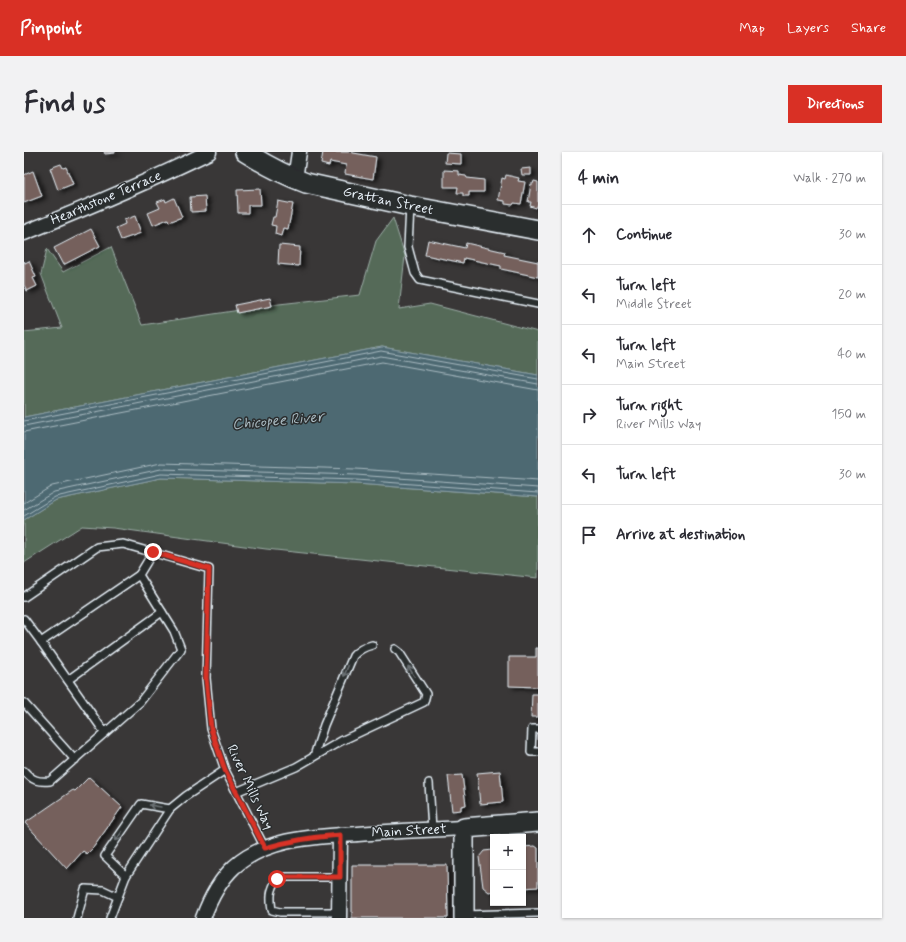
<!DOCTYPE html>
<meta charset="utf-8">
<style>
body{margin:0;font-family:Mynerve,sans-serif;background:#f2f2f3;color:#2b2b33}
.controls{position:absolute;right:12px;bottom:12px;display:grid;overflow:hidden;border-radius:0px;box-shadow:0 1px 3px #0004}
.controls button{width:36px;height:36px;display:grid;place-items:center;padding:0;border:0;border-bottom:1px solid #e1e1e2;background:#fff;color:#2b2b33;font:20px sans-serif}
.stop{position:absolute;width:12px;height:12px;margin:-9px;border:3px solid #d93025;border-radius:50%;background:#fff}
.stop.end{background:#d93025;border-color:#fff;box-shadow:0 1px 4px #0008}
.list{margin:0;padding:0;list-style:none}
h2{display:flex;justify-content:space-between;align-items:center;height:52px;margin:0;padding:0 16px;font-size:17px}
h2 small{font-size:13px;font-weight:400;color:#7c7c81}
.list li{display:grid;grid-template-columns:26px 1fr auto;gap:12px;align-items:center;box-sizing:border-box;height:60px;padding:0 16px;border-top:1px solid #e1e1e2}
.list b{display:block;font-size:15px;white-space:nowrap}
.list p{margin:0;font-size:13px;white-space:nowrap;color:#7c7c81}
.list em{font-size:13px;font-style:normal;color:#7c7c81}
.icon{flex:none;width:22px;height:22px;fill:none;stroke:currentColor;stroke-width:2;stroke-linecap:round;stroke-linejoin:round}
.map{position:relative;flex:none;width:514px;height:766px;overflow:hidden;border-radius:0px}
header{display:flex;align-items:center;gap:24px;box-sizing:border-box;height:56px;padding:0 20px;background:#d93025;color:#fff}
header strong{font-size:19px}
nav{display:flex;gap:22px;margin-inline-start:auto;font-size:14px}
.intro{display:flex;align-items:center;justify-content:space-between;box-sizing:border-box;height:96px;padding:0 24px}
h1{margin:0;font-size:28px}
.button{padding:10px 18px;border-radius:0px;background:#d93025;color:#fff;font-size:14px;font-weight:700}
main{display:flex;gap:24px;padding:0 24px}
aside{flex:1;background:#fff;border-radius:0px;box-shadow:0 1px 3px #0004}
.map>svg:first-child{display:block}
</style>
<header>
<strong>Pinpoint</strong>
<nav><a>Map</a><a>Layers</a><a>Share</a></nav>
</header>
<div class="intro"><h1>Find us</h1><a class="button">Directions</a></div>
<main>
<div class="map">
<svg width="514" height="766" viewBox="0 0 514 766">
<defs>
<filter id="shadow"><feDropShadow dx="4.5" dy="2.5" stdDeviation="2" flood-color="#0009"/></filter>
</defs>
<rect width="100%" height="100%" fill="#393737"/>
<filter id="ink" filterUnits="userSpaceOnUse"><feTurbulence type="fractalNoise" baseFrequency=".025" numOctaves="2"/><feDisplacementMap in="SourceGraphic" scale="8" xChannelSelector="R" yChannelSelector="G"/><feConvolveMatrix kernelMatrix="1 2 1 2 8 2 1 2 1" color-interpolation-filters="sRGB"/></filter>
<g filter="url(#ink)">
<g fill="#546b58" stroke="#9eaea8">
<polygon points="369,66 381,104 375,157 406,152 514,180 514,223 358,195 0,265 0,180 38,176 17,122 23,97 39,120 87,95 118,173 255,152 336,143 352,89"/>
<polygon points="137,326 332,332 514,345 514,426 242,397 89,376 58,374 0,411 0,368 32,348"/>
</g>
<polygon fill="#4d6972" stroke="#8b9fa8" points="358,195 514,223 514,345 332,332 137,326 32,348 0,368 0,265"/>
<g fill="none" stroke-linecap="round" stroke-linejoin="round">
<g stroke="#aabbc2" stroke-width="1">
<polyline points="0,269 357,199 514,227"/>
<polyline points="0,274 357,204 514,232"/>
<polyline points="0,280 358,210 514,238"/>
<polyline points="0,351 28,334 137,311 332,317 514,329"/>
<polyline points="0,358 30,340 137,317 332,323 514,336"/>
<polyline points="0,364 31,345 137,322 332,328 514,341"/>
</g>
</g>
<g fill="#74615c" stroke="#e8f1f8" filter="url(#shadow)">
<polygon points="80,0 91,0 91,1 81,2"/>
<polygon points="299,0 324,0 352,5 349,27 321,22 322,13 306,10 305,14 297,12"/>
<polygon points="422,1 437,2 437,12 421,11"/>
<polygon points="37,12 39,16 42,15 49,32 34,38 26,16"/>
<polygon points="507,16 507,23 498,23 497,17"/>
<polygon points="420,18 435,19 435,23 442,24 443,26 460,28 460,40 445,40 445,44 439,44 439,41 433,41 434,35 420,35"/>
<polygon points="9,19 18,44 0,51 0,23"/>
<polygon points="482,23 495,26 494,29 501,30 497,52 490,51 489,53 481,52 481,49 474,48 478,26 481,27"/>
<polygon points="510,29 514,30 514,52 512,56 506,54 507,50 504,50 507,32 509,32"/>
<polygon points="236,37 237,53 224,53 224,61 214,61 213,38"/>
<polygon points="181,44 182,59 167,60 166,45"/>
<polygon points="150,46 158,65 145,70 144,67 129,73 124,61 136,56 133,50 141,47 142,50"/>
<polygon points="254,49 269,52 264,77 259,76 257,84 251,82 252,74 247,73 249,65 251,65"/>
<polygon points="111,64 117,81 97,88 92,76 101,72 100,68"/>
<polygon points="67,77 76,94 39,113 30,96"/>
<polygon points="404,88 441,96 442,91 481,100 480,103 514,110 514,125 477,117 477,114 440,106 439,111 401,103"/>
<polygon points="255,93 276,95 275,114 254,112"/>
<polygon points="0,109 1,111 5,109 12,125 9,126 13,134 3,139 0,133"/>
<polygon points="246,146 248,154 213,161 211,153"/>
<polygon points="512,496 514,496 514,535 485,534 485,505 512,505"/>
<polygon points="508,542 514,542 514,565 507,565"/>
<polygon points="476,619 479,650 456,652 453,621"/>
<polygon points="438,623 442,653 437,654 437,658 428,659 424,624"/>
<polygon points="65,625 98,655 69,696 63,702 59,699 43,717 1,671 49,638 51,639"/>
<polygon points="511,694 514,696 514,735 499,736 499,695"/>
<polygon points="469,698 469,739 465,740 459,735 455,705 460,699"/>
<polygon points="328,713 423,713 424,766 328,766"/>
</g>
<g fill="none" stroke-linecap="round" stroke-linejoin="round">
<defs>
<g id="lane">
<polyline points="386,54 384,95 391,121 396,128 514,152"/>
<polyline points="0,445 73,395 99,392 185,417 182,526 187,577 201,618 241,696"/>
<polyline points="0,467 17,490"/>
<polyline points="44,528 138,460"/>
<polyline points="0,551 51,608"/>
<polyline points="514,577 508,577 507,600 514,600"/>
<polyline points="81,581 17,490 115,423"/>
<path d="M290,604l10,-31 29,-69c5,-6 11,-9 19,-11"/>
<path d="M0,619c9,10 14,11 26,10l90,-79 41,-53 -7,-18 -35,-56 14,-23"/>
<polyline points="405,631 408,677"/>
<polyline points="212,640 272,615 317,589 400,550 402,542 375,500 371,497"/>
<polyline points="102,724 81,704 117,652 146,657"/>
<path d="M315,760h-59l-8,-2c-2,-13 -2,-19 5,-31l10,-2h53"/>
<polyline points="440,763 514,761"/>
<polyline points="53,766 61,737 79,738 94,745"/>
<polyline points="86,766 102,724 146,657 162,644 201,618"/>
</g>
<g id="street">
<polyline points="271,27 275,0"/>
<path d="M0,81c62,-25 124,-51 185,-81"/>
<path d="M179,766c7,-19 16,-37 31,-51 34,-30 81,-30 124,-33 35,-3 71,-4 106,-6"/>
<polyline points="315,766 316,683"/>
</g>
<g id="secondary">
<path d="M221,0c19,12 39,23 61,31l104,23 128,24"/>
<polyline points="440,766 440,676 514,670"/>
</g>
</defs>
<use href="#lane" stroke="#e8f1f8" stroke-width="10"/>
<use href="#street" stroke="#e8f1f8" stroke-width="17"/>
<use href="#secondary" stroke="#e8f1f8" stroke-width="22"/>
<use href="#lane" stroke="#2a2d2e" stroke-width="7"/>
<use href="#street" stroke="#2a2d2e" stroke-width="14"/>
<use href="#secondary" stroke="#2a2d2e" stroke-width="19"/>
</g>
<defs><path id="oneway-shaft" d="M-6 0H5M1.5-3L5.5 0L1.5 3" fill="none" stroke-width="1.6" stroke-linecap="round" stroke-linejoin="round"/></defs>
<g stroke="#6c7275">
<use href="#oneway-shaft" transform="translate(322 519) rotate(112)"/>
<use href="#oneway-shaft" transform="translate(387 519) rotate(-122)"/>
<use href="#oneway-shaft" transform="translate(131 654) rotate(-170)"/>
<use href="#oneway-shaft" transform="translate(95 684) rotate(125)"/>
</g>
</g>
<g fill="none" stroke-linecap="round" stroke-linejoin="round" filter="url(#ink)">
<path stroke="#d93025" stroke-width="5" d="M129,400l56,17 -3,109 5,51 14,41 40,78c26,-8 48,-11 75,-13v42h-53l-10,2"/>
</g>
<g text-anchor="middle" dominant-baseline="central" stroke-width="3" stroke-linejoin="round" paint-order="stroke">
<g font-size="14" fill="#e8f1f8" stroke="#2a2d2e">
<text transform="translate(82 46) rotate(-23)">Hearthstone Terrace</text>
<text transform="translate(364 49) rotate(12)">Grattan Street</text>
<text transform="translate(226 635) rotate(65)">River Mills Way</text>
<text transform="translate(385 679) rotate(-3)">Main Street</text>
</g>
<g font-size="15" font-style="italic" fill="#aabbc2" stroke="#2a2d2e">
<text transform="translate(254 269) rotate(-5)">Chicopee River</text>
</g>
</g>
</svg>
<div class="controls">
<button>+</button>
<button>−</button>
</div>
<div class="stop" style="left:253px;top:727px"></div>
<div class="stop end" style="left:129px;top:400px"></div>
</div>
<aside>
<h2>4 min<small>Walk · 270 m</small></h2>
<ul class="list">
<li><svg class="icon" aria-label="ahead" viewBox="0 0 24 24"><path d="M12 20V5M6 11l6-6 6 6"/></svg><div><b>Continue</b></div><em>30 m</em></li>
<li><svg class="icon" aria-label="left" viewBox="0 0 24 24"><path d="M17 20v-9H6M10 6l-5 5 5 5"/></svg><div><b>Turn left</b><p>Middle Street</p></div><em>20 m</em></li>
<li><svg class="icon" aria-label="left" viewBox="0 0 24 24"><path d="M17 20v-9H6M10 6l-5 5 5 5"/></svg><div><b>Turn left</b><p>Main Street</p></div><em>40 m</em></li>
<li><svg class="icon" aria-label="right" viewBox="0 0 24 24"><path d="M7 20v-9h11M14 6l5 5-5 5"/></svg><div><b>Turn right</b><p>River Mills Way</p></div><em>150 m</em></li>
<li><svg class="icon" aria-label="left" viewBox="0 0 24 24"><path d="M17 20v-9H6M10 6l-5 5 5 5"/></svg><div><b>Turn left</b></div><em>30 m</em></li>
<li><svg class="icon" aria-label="arrive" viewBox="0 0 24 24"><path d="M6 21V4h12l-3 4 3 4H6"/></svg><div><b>Arrive at destination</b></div></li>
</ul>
</aside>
</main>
